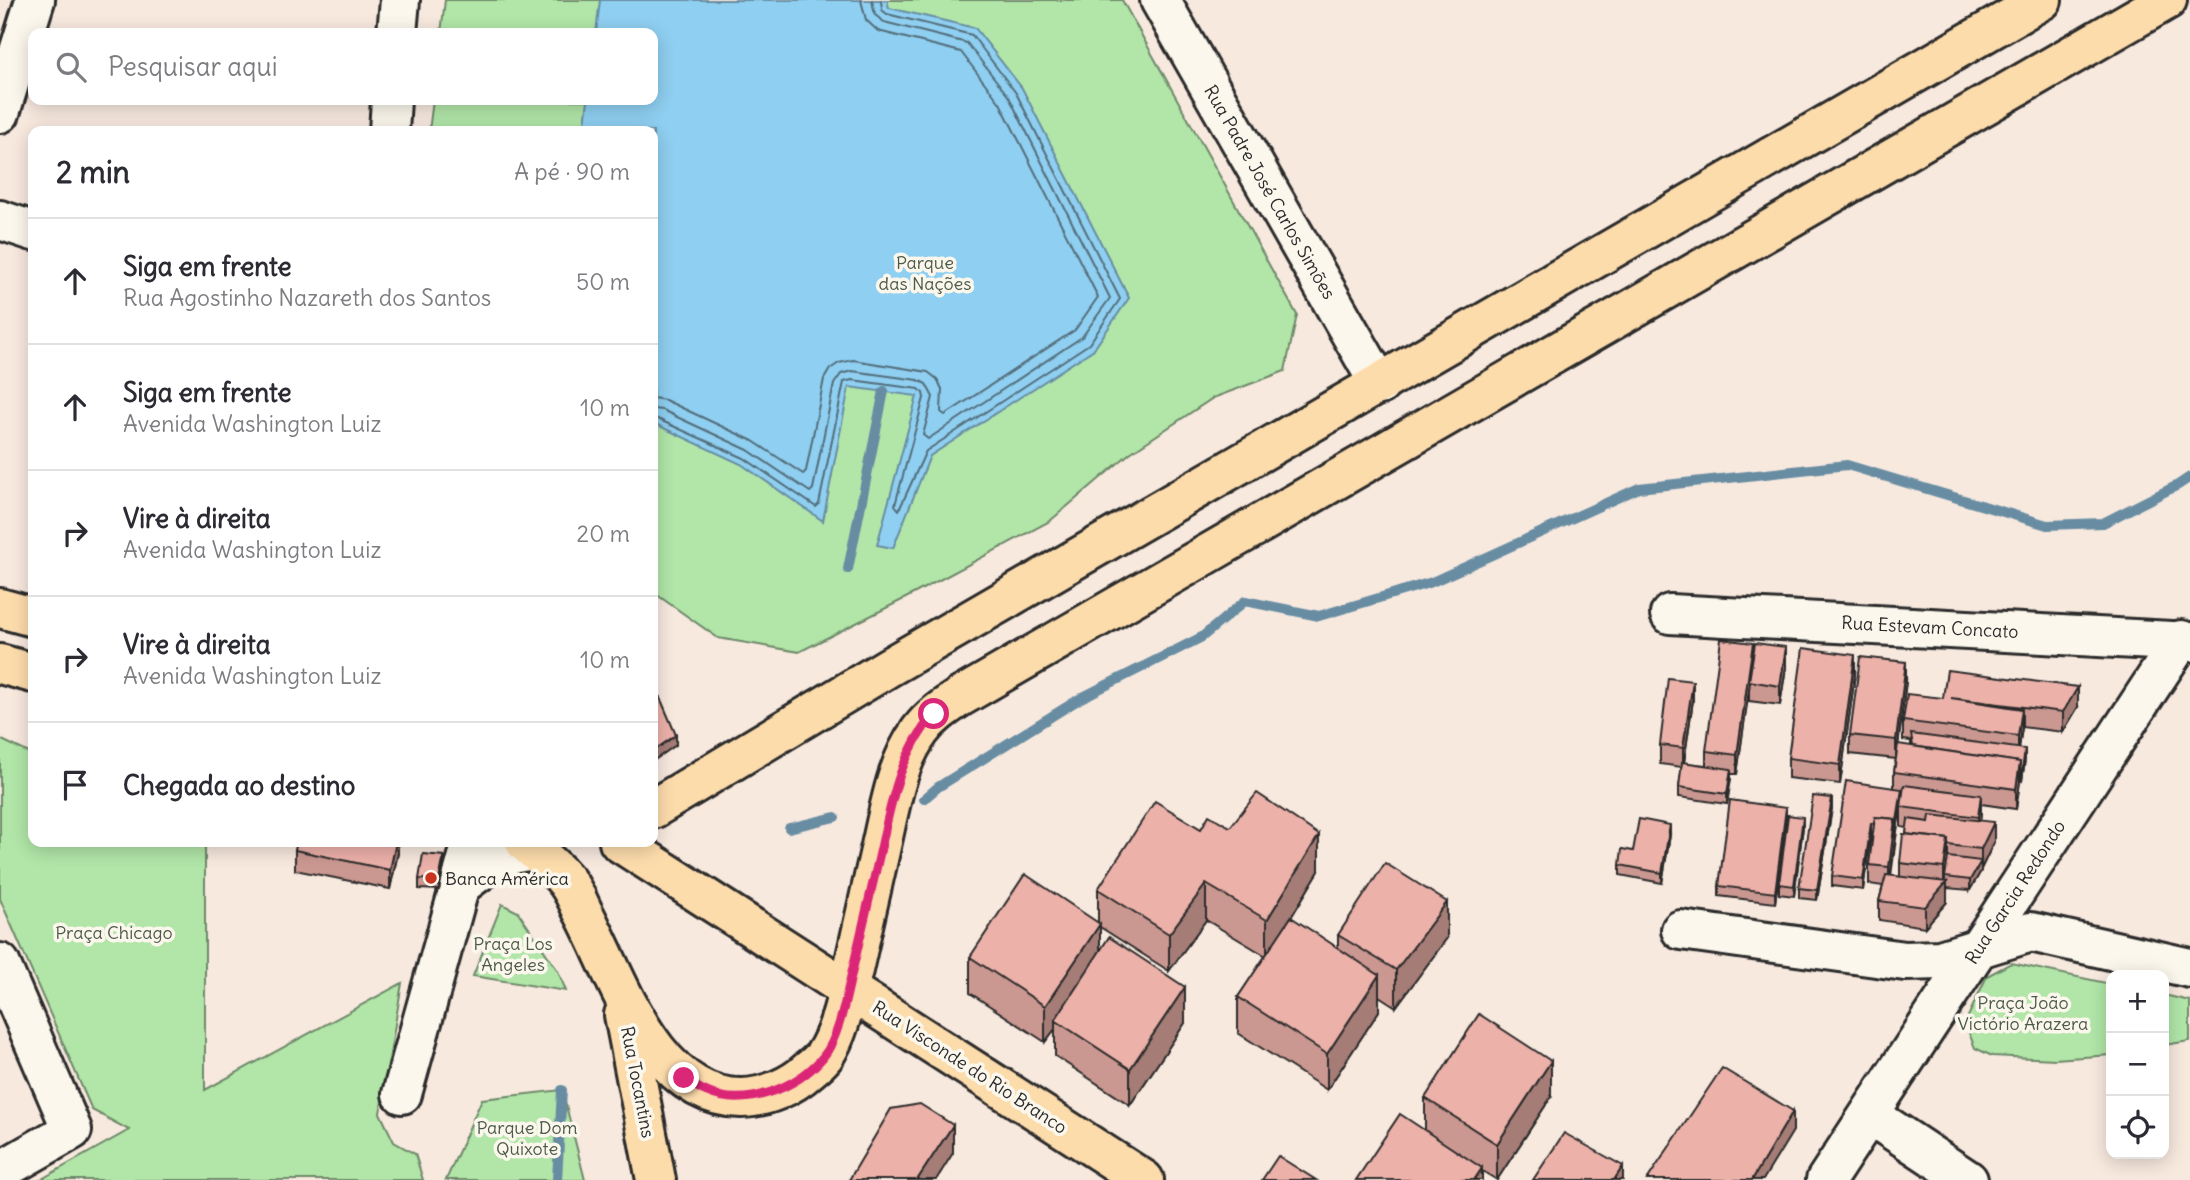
<!DOCTYPE html>
<html lang="pt">
<meta charset="utf-8">
<style>
body{margin:0;font-family:Delius,sans-serif;background:#f2f2f3;color:#2b2b33}
.controls{position:absolute;right:21px;bottom:21px;display:grid;overflow:hidden;border-radius:14px;box-shadow:0 4px 18px #0003}
.controls button{width:63px;height:63px;display:grid;place-items:center;padding:0;border:0;border-bottom:2px solid #e1e1e2;background:#fff;color:#2b2b33;font:35px sans-serif}
.stop{position:absolute;width:21px;height:21px;margin:-16px;border:5px solid #db2777;border-radius:50%;background:#fff}
.stop.end{background:#db2777;border-color:#fff;box-shadow:0 2px 7px #0008}
.list{margin:0;padding:0;list-style:none}
h2{display:flex;justify-content:space-between;align-items:center;height:91px;margin:0;padding:0 28px;font-size:30px}
h2 small{font-size:23px;font-weight:400;color:#7c7c81}
.list li{display:grid;grid-template-columns:46px 1fr auto;gap:21px;align-items:center;box-sizing:border-box;height:126px;padding:0 28px;border-top:2px solid #e1e1e2}
.list b{display:block;font-size:26px;white-space:nowrap}
.list p{margin:0;font-size:23px;white-space:nowrap;color:#7c7c81}
.list em{font-size:23px;font-style:normal;color:#7c7c81}
.icon{flex:none;width:38px;height:38px;fill:none;stroke:currentColor;stroke-width:2;stroke-linecap:round;stroke-linejoin:round}
.map{position:relative;flex:none;width:2190px;height:1180px;overflow:hidden}
.search{position:absolute;background:#fff;box-shadow:0 4px 18px #0003;left:28px;top:28px;width:630px;height:77px;display:flex;align-items:center;gap:18px;box-sizing:border-box;padding:0 24px;border-radius:14px;color:#7c7c81;font-size:26px}
.panel{position:absolute;background:#fff;box-shadow:0 4px 18px #0003;left:28px;top:126px;width:630px;height:721px;border-radius:14px}
.map>svg:first-child{display:block}
</style>
<div class="map">
<svg width="2190" height="1180" viewBox="0 0 2190 1180">
<rect width="100%" height="100%" fill="#f8e9df"/>
<filter id="ink" filterUnits="userSpaceOnUse"><feTurbulence type="fractalNoise" baseFrequency=".0143" numOctaves="2"/><feDisplacementMap in="SourceGraphic" scale="14" xChannelSelector="R" yChannelSelector="G"/><feConvolveMatrix kernelMatrix="1 2 1 2 8 2 1 2 1" color-interpolation-filters="sRGB"/></filter>
<g filter="url(#ink)">
<g fill="#b1e6a8" stroke="#6e886a" stroke-width="2">
<polygon points="445,0 1122,0 1297,315 1285,371 1213,398 1130,453 1050,521 900,601 799,652 718,638 653,592 653,131 429,131 433,100 653,100 653,33 441,33"/>
<polygon points="0,739 33,755 33,842 205,842 205,1090 402,983 380,1113 394,1142 415,1154 423,1180 40,1180 129,1130 92,1110 0,899"/>
<polygon points="502,904 518,912 558,971 566,991 473,976"/>
<polygon points="2011,963 2111,984 2111,1055 2055,1059 1992,1056 1975,1048 1965,1023 1987,976"/>
<polygon points="2164,995 2190,1001 2190,1041 2164,1045"/>
<polygon points="562,1090 585,1180 446,1180 482,1099"/>
</g>
<polygon fill="#8fcff1" stroke="#678da2" stroke-width="2" points="600,0 887,0 889,8 975,28 1022,88 1129,298 1094,349 930,456 893,548 877,545 917,396 849,387 823,521 741,464 653,423 653,131 584,131 588,100 653,100 653,33 596,33"/>
<g fill="none" stroke-linecap="round" stroke-linejoin="round">
<g stroke="#536d7a" stroke-width="2">
<polyline points="653,398 665,400 753,441 803,474 806,471 824,379 830,369 839,363 853,360 928,372 937,379 942,389 941,412 945,415 1075,330 1098,297 1000,103 961,52 878,31 866,20 861,0"/>
<polyline points="653,409 662,410 748,450 810,492 813,489 834,384 841,374 852,371 918,380 926,384 933,397 923,435 928,439 1082,337 1110,298 1009,97 967,43 884,22 875,15 872,0"/>
<polyline points="653,417 744,458 816,507 819,504 844,382 852,380 919,389 923,393 924,398 895,505 899,510 926,451 1089,344 1120,299 1016,93 972,35 887,14 882,10 881,0"/>
</g>
<g stroke="#678da2" stroke-width="10">
<polyline points="848,569 884,391"/>
<polyline points="924,799 938,787 1081,698 1202,637 1245,601 1319,616 1432,582 1639,488 1847,465 2047,525 2103,523 2178,485 2190,477"/>
<polyline points="789,828 835,817"/>
<polyline points="557,1180 562,1090"/>
</g>
<defs>
<g id="minor">
<polyline points="1160,0 1380,385"/>
<polyline points="397,33 400,0"/>
<polyline points="0,113 35,0"/>
<polyline points="389,131 391,100"/>
<polyline points="0,220 33,231"/>
<polyline points="1670,614 2190,642"/>
<path d="M460,886c23,-18 45,-36 75,-35"/>
<polyline points="1681,930 1905,961 1940,960 2031,932 2190,968"/>
<polyline points="0,963 72,1130 0,1171"/>
<polyline points="402,1094 472,842"/>
<polyline points="1870,1115 1968,1180"/>
<polyline points="1826,1180 2181,640"/>
</g>
<g id="major">
<polyline points="0,608 33,617"/>
<polyline points="0,664 33,673"/>
<polyline points="653,809 889,667 2042,0"/>
<path d="M525,842c13,13 31,25 42,40 6,8 11,19 15,28 35,64 70,188 159,188 24,0 51,-12 68,-28 5,-4 11,-9 15,-14 16,-24 22,-58 29,-86 9,-41 19,-83 28,-124 9,-39 15,-82 39,-115 11,-15 25,-24 40,-34l1207,-697"/>
<polyline points="619,842 1144,1180"/>
<polyline points="624,1015 656,1180"/>
</g>
</defs>
<use href="#minor" stroke="#2b2b2b" stroke-width="44"/>
<use href="#major" stroke="#2b2b2b" stroke-width="44"/>
<use href="#minor" stroke="#fbf7ec" stroke-width="38"/>
<use href="#major" stroke="#fddcac" stroke-width="38"/>
</g>
<g fill="#cb9891" stroke="#2b2b2b" stroke-width="2" fill-rule="evenodd">
<polygon points="1753,659 1786,667 1780,705 1749,701 1749,687 1737,774 1731,774 1727,804 1679,797 1679,787 1682,767 1660,764 1660,745 1693,700 1684,763 1706,765 1706,751"/>
<polygon points="1855,674 1840,784 1788,778 1788,758"/>
<path d="M1906,681l-8,67 13,-2v-5l-8,-1v-19l40,-23 135,9 -15,25 -41,-5 -3,21 6,11 -3,22 -2,-1 -4,29 -35,-5 -1,17 14,21 -13,27v2l-11,19 -23,-2v14l-22,25 -46,-7v-19l4,-15 -14,-2v-19l4,-32h-2l-8,57 -31,-4v-10l62,-88v-16l2,-13 -46,-5v-19zM1902,793h1l-2,14v20l6,1 -7,35v14l-9,-1z"/>
<polygon points="1832,808 1817,900 1799,898 1799,888"/>
<polygon points="1786,818 1775,903 1719,896 1719,886"/>
<polygon points="1230,827 1319,871 1290,919 1338,948 1338,935 1447,938 1396,1007 1379,996 1379,1011 1327,1090 1238,1033 1238,997 1266,956 1206,920 1169,971 1100,927 1100,950 1185,1023 1130,1105 1055,1056 1055,1029 1045,1042 970,993 970,957 1098,922 1098,889 1201,829"/>
<polygon points="1803,827 1794,896 1779,894 1779,884"/>
<polygon points="1670,835 1662,883 1620,875 1620,865 1633,851"/>
<polygon points="398,842 398,853 390,889 295,870 295,850"/>
<polygon points="444,866 439,890 419,889 419,879"/>
<polygon points="1551,1097 1497,1180 1482,1171 1482,1180 1425,1130 1425,1098"/>
</g>
<g fill="#a57c76" stroke="#2b2b2b" stroke-width="2">
<polygon points="1753,643 1753,662 1737,774 1737,755"/>
<polygon points="1786,647 1786,667 1780,705 1780,686"/>
<polygon points="1855,655 1855,674 1840,784 1840,765"/>
<polygon points="1906,662 1906,681 1896,759 1896,740"/>
<polygon points="1693,681 1693,700 1683,768 1683,748"/>
<polygon points="2078,687 2078,707 2063,732 2063,712"/>
<polygon points="2022,709 2022,728 2018,755 2018,736"/>
<polygon points="676,735 676,745 653,761 653,751"/>
<polygon points="2025,749 2025,759 2022,781 2022,771"/>
<polygon points="2020,762 2020,782 2016,809 2016,789"/>
<polygon points="1731,769 1731,779 1727,804 1727,794"/>
<polygon points="1902,789 1902,799 1896,837 1896,827"/>
<polygon points="1981,795 1981,814 1978,836 1978,817"/>
<polygon points="1832,798 1832,808 1817,900 1817,890"/>
<polygon points="1786,808 1786,818 1775,903 1775,893"/>
<polygon points="1803,817 1803,827 1794,896 1794,886"/>
<polygon points="1895,819 1895,839 1889,886 1889,867"/>
<polygon points="1994,822 1994,842 1981,869 1981,849"/>
<polygon points="1871,823 1871,833 1863,890 1863,880"/>
<polygon points="1670,825 1670,835 1662,883 1662,873"/>
<polygon points="1319,835 1319,871 1267,957 1267,920"/>
<polygon points="1948,839 1948,867 1945,877 1945,884 1947,882 1947,902 1925,927 1925,907 1944,885 1944,868"/>
<polygon points="396,842 398,842 398,853 390,889 390,870"/>
<polygon points="444,856 444,866 439,890 439,880"/>
<polygon points="1981,861 1981,871 1970,890 1970,880"/>
<polygon points="1206,884 1206,920 1169,971 1169,934"/>
<polygon points="1447,902 1447,938 1396,1007 1396,970"/>
<polygon points="1100,924 1100,960 1055,1020 1055,1029 1045,1042 1045,1006"/>
<polygon points="1379,975 1379,1011 1327,1090 1327,1054"/>
<polygon points="1185,987 1185,1023 1130,1105 1130,1069"/>
<polygon points="1551,1061 1551,1097 1497,1180 1497,1144"/>
<polygon points="1793,1111 1793,1131 1763,1180 1752,1180"/>
<polygon points="953,1125 953,1153 936,1180 917,1180"/>
<polygon points="1623,1166 1623,1180 1614,1180"/>
<polygon points="1482,1168 1482,1180 1474,1180"/>
</g>
<g fill="#ecb1a9" stroke="#2b2b2b" stroke-width="2">
<polygon points="1721,639 1753,643 1737,755 1706,751"/>
<polygon points="1755,643 1786,647 1780,686 1749,681"/>
<polygon points="1803,648 1855,655 1840,765 1788,758"/>
<polygon points="1860,657 1906,662 1896,740 1850,735"/>
<polygon points="1947,670 2078,687 2063,712 1951,698 2022,709 2018,736 1903,721 1907,694 1943,698"/>
<polygon points="1668,678 1693,681 1683,748 1660,745"/>
<polygon points="653,681 676,735 653,751"/>
<polygon points="1911,734 2025,749 2022,771 2020,770 2020,762 1913,746"/>
<polygon points="1898,744 2020,762 2016,789 1894,772"/>
<polygon points="1682,762 1731,769 1727,794 1679,787"/>
<polygon points="1846,781 1902,789 1896,827 1895,819 1875,817 1874,824 1871,823 1863,880 1832,876"/>
<polygon points="1904,785 1981,795 1978,817 1901,807"/>
<polygon points="1257,793 1319,835 1267,920 1206,884 1169,934 1098,889 1155,801 1201,829 1209,815 1230,827"/>
<polygon points="1813,796 1832,798 1817,890 1799,888"/>
<polygon points="1730,800 1786,808 1775,893 1719,886"/>
<polygon points="1788,815 1803,817 1794,886 1779,884"/>
<polygon points="1930,815 1994,822 1981,849 1948,845 1948,839 1906,834 1908,819 1929,822"/>
<polygon points="1875,817 1895,819 1889,867 1869,865"/>
<polygon points="1639,819 1670,825 1662,873 1620,865 1622,849 1633,851"/>
<polygon points="1903,834 1948,839 1944,868 1900,863"/>
<polygon points="297,842 396,842 390,870 295,850"/>
<polygon points="423,854 444,856 439,880 419,879"/>
<polygon points="1948,857 1981,861 1970,880 1945,877"/>
<polygon points="1385,863 1447,902 1396,970 1338,935"/>
<polygon points="1025,874 1100,924 1045,1006 970,957"/>
<polygon points="1886,875 1947,882 1925,907 1879,901"/>
<polygon points="1291,917 1379,975 1327,1054 1238,997"/>
<polygon points="1109,937 1185,987 1130,1069 1055,1020"/>
<polygon points="1479,1014 1551,1061 1497,1144 1425,1098"/>
<polygon points="1722,1068 1793,1111 1752,1180 1647,1180"/>
<polygon points="920,1104 953,1125 917,1180 849,1180 891,1109"/>
<polygon points="1400,1114 1482,1168 1474,1180 1356,1180"/>
<polygon points="1564,1133 1623,1166 1614,1180 1533,1180"/>
<polygon points="1278,1156 1316,1180 1262,1180"/>
</g>
</g>
<g fill="none" stroke-linecap="round" stroke-linejoin="round" filter="url(#ink)">
<path stroke="#db2777" stroke-width="9" d="M684,1078c7,5 15,11 23,14 38,17 90,-4 116,-35 16,-19 23,-60 29,-85 9,-38 18,-77 27,-115 12,-53 19,-100 55,-143"/>
</g>
<circle fill="#c8321e" stroke="#fbf7ec" stroke-width="2.5" cx="431" cy="878" r="7"/>
<g text-anchor="middle" dominant-baseline="central" stroke-width="7" stroke-linejoin="round" paint-order="stroke">
<g font-size="18" fill="#2b2b2b" stroke="#fbf7ec">
<text transform="translate(1270 192) rotate(60)">Rua Padre José Carlos Simões</text>
<text transform="translate(1930 627) rotate(3)">Rua Estevam Concato</text>
<text transform="translate(2015 892) rotate(-57)">Rua Garcia Redondo</text>
<text transform="translate(970 1067) rotate(33)">Rua Visconde do Rio Branco</text>
<text transform="translate(638 1082) rotate(79)">Rua Tocantins</text>
</g>
<g font-size="18" fill="#4c5a4a" stroke="#fbf7ec">
<text x="925" y="262">Parque<tspan x="925" dy="21">das Nações</tspan></text>
<text x="114" y="932">Praça Chicago</text>
<text x="513" y="943">Praça Los<tspan x="513" dy="21">Angeles</tspan></text>
<text x="2023" y="1002">Praça João<tspan x="2023" dy="21">Victório Arazera</tspan></text>
<text x="527" y="1127">Parque Dom<tspan x="527" dy="21">Quixote</tspan></text>
</g>
<g font-size="18" fill="#2b2b2b" stroke="#fbf7ec" text-anchor="start">
<text x="445" y="878">Banca América</text>
</g>
</g>
</svg>
<div class="controls">
<button>+</button>
<button>−</button>
<button><svg class="icon" aria-label="locate" viewBox="0 0 24 24"><circle cx="12" cy="12" r="6"/><path d="M12 2v4M12 18v4M2 12h4M18 12h4"/></svg></button>
</div>
<div class="stop" style="left:934px;top:714px"></div>
<div class="stop end" style="left:684px;top:1078px"></div>
<div class="search"><svg class="icon" aria-label="search" viewBox="0 0 24 24"><circle cx="10" cy="10" r="6"/><path d="M15 15l6 6"/></svg>Pesquisar aqui</div>
<section class="panel">
<h2>2 min<small>A pé · 90 m</small></h2>
<ul class="list">
<li><svg class="icon" aria-label="ahead" viewBox="0 0 24 24"><path d="M12 20V5M6 11l6-6 6 6"/></svg><div><b>Siga em frente</b><p>Rua Agostinho Nazareth dos Santos</p></div><em>50 m</em></li>
<li><svg class="icon" aria-label="ahead" viewBox="0 0 24 24"><path d="M12 20V5M6 11l6-6 6 6"/></svg><div><b>Siga em frente</b><p>Avenida Washington Luiz</p></div><em>10 m</em></li>
<li><svg class="icon" aria-label="right" viewBox="0 0 24 24"><path d="M7 20v-9h11M14 6l5 5-5 5"/></svg><div><b>Vire à direita</b><p>Avenida Washington Luiz</p></div><em>20 m</em></li>
<li><svg class="icon" aria-label="right" viewBox="0 0 24 24"><path d="M7 20v-9h11M14 6l5 5-5 5"/></svg><div><b>Vire à direita</b><p>Avenida Washington Luiz</p></div><em>10 m</em></li>
<li><svg class="icon" aria-label="arrive" viewBox="0 0 24 24"><path d="M6 21V4h12l-3 4 3 4H6"/></svg><div><b>Chegada ao destino</b></div></li>
</ul>
</section>
</div>
